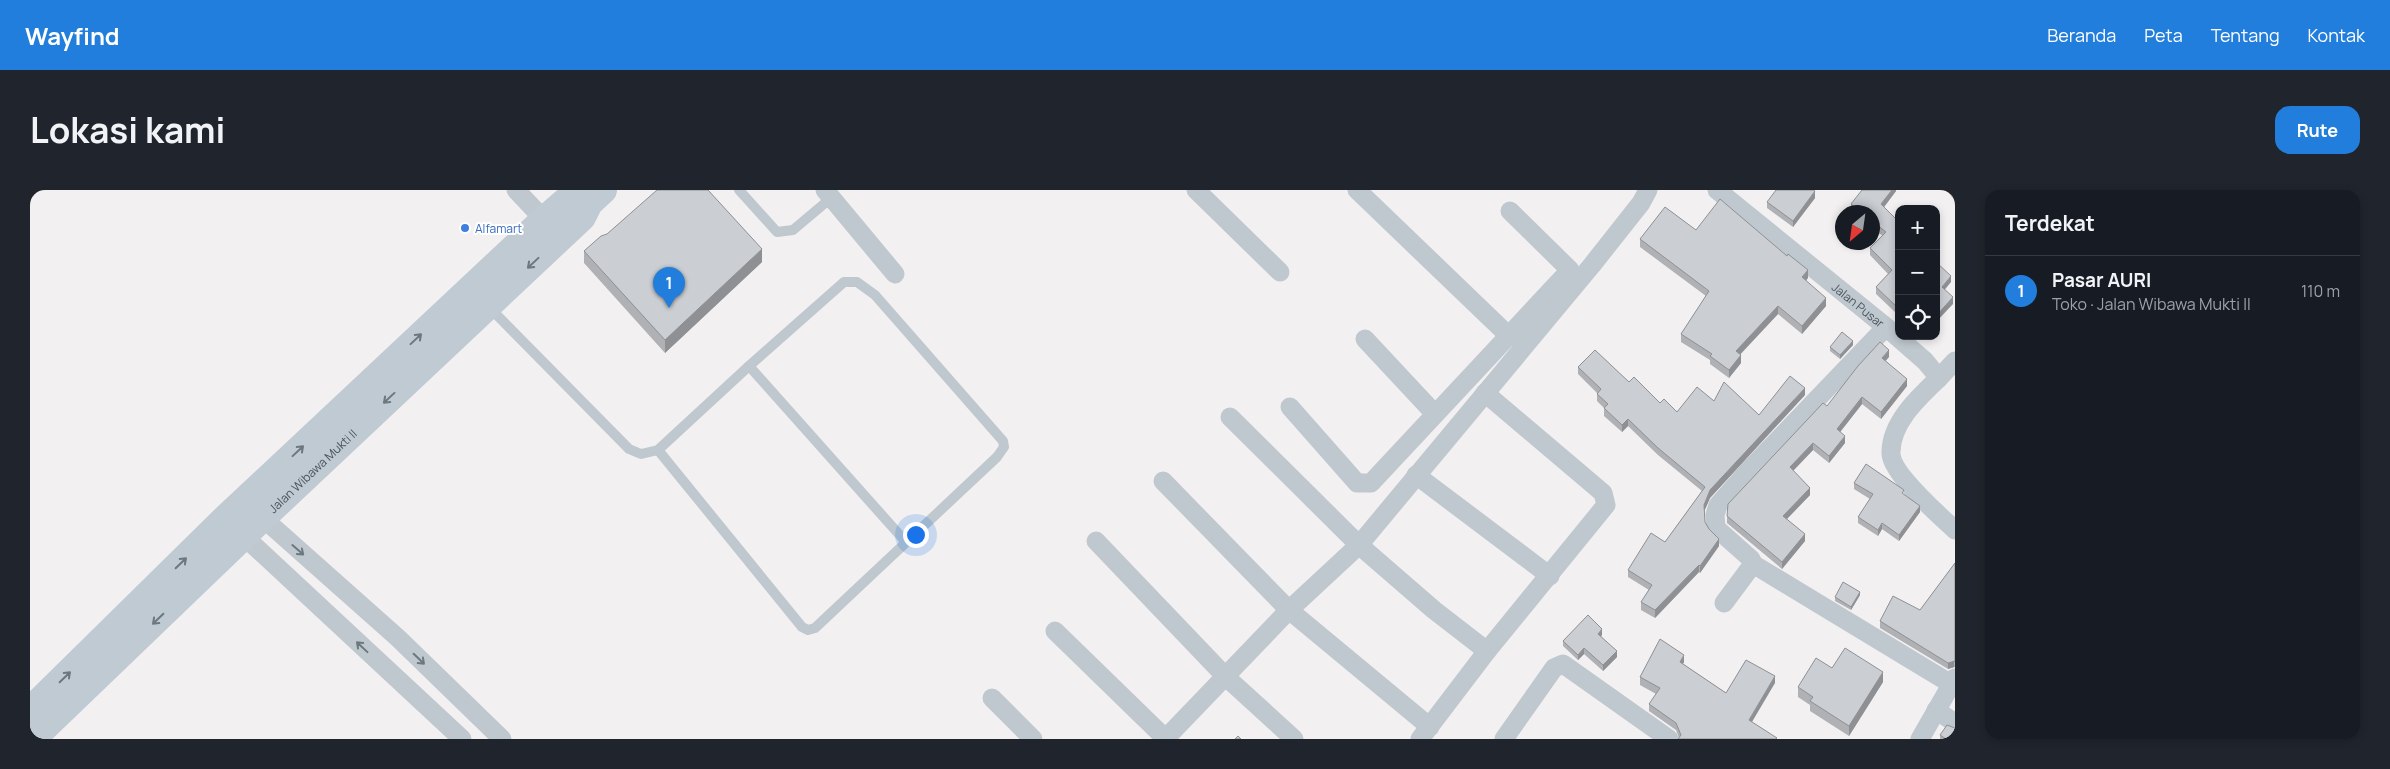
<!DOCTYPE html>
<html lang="id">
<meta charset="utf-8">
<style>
body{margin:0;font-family:Manrope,sans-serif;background:#20242c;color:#f1f3f6}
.controls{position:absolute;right:15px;top:15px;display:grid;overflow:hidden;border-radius:10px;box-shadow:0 2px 8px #0003}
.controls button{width:45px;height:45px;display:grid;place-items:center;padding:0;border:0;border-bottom:1px solid #363941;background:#171b24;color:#f1f3f6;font:25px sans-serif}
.compass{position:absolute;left:1805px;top:15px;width:45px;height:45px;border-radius:50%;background:#171b24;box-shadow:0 2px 8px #0003;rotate:209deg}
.you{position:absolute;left:885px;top:344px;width:18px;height:18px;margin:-12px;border:4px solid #fff;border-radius:50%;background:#1a73e8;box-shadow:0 0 0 8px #1a73e833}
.badge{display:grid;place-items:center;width:32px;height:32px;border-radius:50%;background:#217edc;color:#fff;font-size:16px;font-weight:700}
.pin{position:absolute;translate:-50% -41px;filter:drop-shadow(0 1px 2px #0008)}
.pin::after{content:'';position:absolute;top:26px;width:18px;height:15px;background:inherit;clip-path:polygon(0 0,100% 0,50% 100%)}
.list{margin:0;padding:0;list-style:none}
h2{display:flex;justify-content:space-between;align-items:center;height:65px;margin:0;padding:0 20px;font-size:21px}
h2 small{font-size:16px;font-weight:400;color:#9ea1a6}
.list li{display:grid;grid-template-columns:32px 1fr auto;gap:15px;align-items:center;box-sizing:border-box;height:70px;padding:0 20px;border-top:1px solid #363941}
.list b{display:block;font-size:19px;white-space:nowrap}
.list p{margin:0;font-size:16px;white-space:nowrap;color:#9ea1a6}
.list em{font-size:16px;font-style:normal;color:#9ea1a6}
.icon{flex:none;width:28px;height:28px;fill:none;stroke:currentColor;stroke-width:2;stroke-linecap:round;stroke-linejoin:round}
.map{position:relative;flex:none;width:1925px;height:549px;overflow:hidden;border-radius:15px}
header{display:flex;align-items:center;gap:30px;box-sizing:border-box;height:70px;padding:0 25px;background:#217edc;color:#fff}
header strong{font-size:24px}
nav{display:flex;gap:28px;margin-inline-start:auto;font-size:18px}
.intro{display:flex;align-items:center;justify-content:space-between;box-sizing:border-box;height:120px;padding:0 30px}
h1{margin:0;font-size:35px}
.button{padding:12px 22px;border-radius:15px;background:#217edc;color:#fff;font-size:18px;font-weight:700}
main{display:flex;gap:30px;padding:0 30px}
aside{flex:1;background:#171b24;border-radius:15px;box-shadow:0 2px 8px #0003}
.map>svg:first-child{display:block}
</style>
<header>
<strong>Wayfind</strong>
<nav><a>Beranda</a><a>Peta</a><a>Tentang</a><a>Kontak</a></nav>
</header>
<div class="intro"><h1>Lokasi kami</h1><a class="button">Rute</a></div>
<main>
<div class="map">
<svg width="1925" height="549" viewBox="0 0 1925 549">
<rect width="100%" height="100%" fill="#f3f0f1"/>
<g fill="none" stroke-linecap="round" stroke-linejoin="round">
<g stroke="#bfc8ce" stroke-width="10">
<polyline points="709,0 747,42 763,40 801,8"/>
<polyline points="458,116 599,259 611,264 628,260 719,176 814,92 827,92 845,105 973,251 974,257 967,267 785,438 778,440 772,437 628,260"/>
<polyline points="719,176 875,351"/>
</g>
<g stroke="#bfc8ce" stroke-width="19">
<polyline points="486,0 521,37"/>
<polyline points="795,0 865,84"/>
<polyline points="1166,0 1250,82"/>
<polyline points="1327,0 1480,147"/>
<path id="s1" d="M1687,0l169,137 39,34 14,17c-20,19 -49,45 -48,76 1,20 49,62 64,76"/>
<polyline points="1335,149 1405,224"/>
<polyline points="1909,188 1925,171"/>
<polyline points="1260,217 1327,293 1341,293 1540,80 1480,21"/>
<polyline points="1200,227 1329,355 1404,420 1457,461 1576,315 1573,303 1455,203"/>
<polyline points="1386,285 1520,386"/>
<polyline points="1133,291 1259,420 1400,537"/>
<polyline points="225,321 368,448 472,549"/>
<polyline points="204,337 432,549"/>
<polyline points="1066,351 1196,487 1264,549"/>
<polyline points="1723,374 1921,494"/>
<polyline points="1694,413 1723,374 1721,369 1686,338 1685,325 1688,315 1719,280 1856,137"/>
<polyline points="1025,441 1136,549"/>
<polyline points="962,508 1003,549"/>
<polyline points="1906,520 1925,533"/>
<polyline points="1135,549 1259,420 1329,355 1562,75 1611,13 1618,0"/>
<polyline points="1390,549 1457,461"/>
<polyline points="1474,549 1524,478 1533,474 1639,549"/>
<polyline points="1890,549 1925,488"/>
</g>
<g stroke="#bfcad3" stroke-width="28">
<polyline points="0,521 195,329 514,30 536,11 559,13"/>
<path id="s2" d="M2,549l230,-221 320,-301 7,-14 14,-13"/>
</g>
</g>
<g fill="#afb1b5">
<polygon points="1866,0 1866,1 1854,17 1869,32 1869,130 1865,126 1865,122 1846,104 1846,97 1858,84 1840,65 1840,58 1853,46 1842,38 1842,22 1823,22 1821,21 1821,14"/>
<polygon points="1925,0 1925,10 1921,6 1921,1"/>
<polygon points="1785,8 1763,37 1737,18 1737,12"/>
<polygon points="1666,40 1778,88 1776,90 1796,116 1772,144 1748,124 1710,164 1711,173 1699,188 1680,174 1680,170 1651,152 1651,144 1676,106 1610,57 1610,49"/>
<polygon points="554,61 732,72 635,163 554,73"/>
<polygon points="1823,155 1810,169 1800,161 1800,157"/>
<polygon points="1859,167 1855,171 1877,196 1851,229 1832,214 1810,242 1815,253 1799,273 1783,260 1763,281 1780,305 1757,329 1775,351 1752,379 1697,333 1697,326 1797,216"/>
<polygon points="1548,177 1599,192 1630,213 1647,222 1684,211 1729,225 1775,205 1680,308 1674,321 1675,332 1679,339 1689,356 1670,383 1669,382 1625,428 1611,420 1611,412 1619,400 1598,387 1598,380 1635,352 1672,301 1628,265 1598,236 1592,242 1574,226 1574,218 1567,211 1567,203 1548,184"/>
<polygon points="1824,293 1874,304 1890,322 1869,351 1852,339 1848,346 1828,333 1828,327 1840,309 1824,299"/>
<polygon points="1925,373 1925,477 1918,479 1850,438 1850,431 1890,420"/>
<polygon points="1830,405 1821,420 1805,411 1805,407"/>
<polygon points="1572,445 1571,446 1587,467 1573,481 1554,464 1548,470 1533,456 1533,451"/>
<polygon points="1654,472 1653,474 1696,503 1745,493 1649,548 1646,540 1619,521 1619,514 1626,504 1610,495 1610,487"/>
<polygon points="1802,478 1853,492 1819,546 1780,521 1780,515 1768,507 1768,497"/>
<polygon points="1910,545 1925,549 1910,549"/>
</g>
<g fill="#8e9094">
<polygon points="1862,0 1866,0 1866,1 1851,21 1851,14"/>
<polygon points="1785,1 1785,8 1763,37 1763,31"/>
<polygon points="732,59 732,72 635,163 635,150"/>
<polygon points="1778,80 1778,88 1772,95 1772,87"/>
<polygon points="1921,86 1921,92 1912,103 1912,97"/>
<polygon points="1923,107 1923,114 1906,132 1906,126"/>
<polygon points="1796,108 1796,116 1772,144 1772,136"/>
<polygon points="1748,116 1748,124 1706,169 1706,161"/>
<polygon points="1823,151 1823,155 1810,169 1810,165"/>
<polygon points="1859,160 1859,167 1852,175 1852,168"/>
<polygon points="1711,165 1711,173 1699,188 1699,180"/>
<polygon points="1877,189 1877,196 1851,229 1851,222"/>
<polygon points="1775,198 1775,205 1680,308 1674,322 1674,315 1680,300"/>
<polygon points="1832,207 1832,214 1807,246 1807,239"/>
<polygon points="1598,229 1598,236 1592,242 1592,235"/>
<polygon points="1815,246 1815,253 1799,273 1799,266"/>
<polygon points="1783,253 1783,260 1760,284 1760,277"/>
<polygon points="1780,298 1780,305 1753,333 1753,326"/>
<polygon points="1890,316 1890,322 1869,351 1869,345"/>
<polygon points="1852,333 1852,339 1848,346 1848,340"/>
<polygon points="1775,344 1775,351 1752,379 1752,372"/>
<polygon points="1689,349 1689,356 1670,383 1670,376"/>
<polygon points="1669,375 1669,382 1625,428 1625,420"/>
<polygon points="1830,402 1830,405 1821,420 1821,417"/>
<polygon points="1572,439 1572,445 1568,449 1568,444"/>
<polygon points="1554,458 1554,464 1548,470 1548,465"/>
<polygon points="1587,461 1587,467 1573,481 1573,475"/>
<polygon points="1654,465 1654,472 1650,479 1650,472"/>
<polygon points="1924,471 1924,477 1918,479 1918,473"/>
<polygon points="1853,482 1853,492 1819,546 1819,536"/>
<polygon points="1745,486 1745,493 1719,537 1719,530"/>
</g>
<g fill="#cbced3" stroke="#8e9094">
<polygon points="627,0 678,0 732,59 635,150 554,61 571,46 577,44"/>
<polygon points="1746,0 1783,0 1785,1 1763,31 1737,12"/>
<polygon points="1832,0 1862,0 1851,14 1869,32 1869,123 1865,120 1867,117 1846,97 1862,80 1840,58 1856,42 1842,31 1842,22 1831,22 1821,14"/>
<polygon points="1921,0 1925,0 1925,4 1921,1"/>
<polygon points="1690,9 1757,66 1758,64 1778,80 1772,87 1796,108 1772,136 1748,116 1706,161 1711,165 1699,180 1680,166 1682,164 1651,144 1679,101 1610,49 1635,17 1666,40"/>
<polygon points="1906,72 1921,86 1912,97 1923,107 1906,126"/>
<polygon points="1812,142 1823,151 1810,165 1800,157"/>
<polygon points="1850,152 1859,160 1852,168 1877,189 1851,222 1832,207 1807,239 1815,246 1799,266 1783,253 1760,277 1780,298 1753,326 1775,344 1752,372 1697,326 1698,314 1793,213 1797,216 1828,176"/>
<polygon points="1565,160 1599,192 1604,187 1630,213 1634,209 1647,222 1667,197 1684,211 1694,192 1729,225 1760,186 1775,198 1680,300 1674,315 1675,332 1679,339 1689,349 1670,376 1669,375 1625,420 1611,412 1622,395 1598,380 1621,343 1635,352 1675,297 1628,258 1598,229 1592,235 1574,218 1578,214 1567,204 1571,199 1548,177"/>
<polygon points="1836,274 1874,300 1872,303 1890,316 1869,345 1852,333 1848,340 1828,327 1843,304 1824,293"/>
<polygon points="1925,373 1925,471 1918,473 1850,431 1863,406 1890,420"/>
<polygon points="1813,392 1830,402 1821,417 1805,407"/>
<polygon points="1558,425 1572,439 1568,444 1587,461 1573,475 1554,458 1548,465 1533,451"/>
<polygon points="1630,449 1654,465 1650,472 1696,503 1716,470 1745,486 1719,530 1747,548 1746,549 1648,549 1651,545 1646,533 1619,514 1630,498 1610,487"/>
<polygon points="1815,458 1853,482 1819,536 1780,511 1783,507 1768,497 1786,468 1802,478"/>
<polygon points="1917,535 1925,538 1925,549 1916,549 1910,545"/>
<polygon points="1208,546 1211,549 1205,549"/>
</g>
<defs><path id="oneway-shaft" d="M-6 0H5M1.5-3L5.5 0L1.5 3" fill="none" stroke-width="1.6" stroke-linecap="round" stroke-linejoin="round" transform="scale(1.25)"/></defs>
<g stroke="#6c7880">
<use href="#oneway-shaft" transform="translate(503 73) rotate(137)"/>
<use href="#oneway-shaft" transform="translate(386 149) rotate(-43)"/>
<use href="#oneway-shaft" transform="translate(359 208) rotate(137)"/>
<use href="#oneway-shaft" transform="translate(268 261) rotate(-43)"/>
<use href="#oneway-shaft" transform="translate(151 373) rotate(-44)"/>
<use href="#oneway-shaft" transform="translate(128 429) rotate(136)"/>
<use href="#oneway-shaft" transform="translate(35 487) rotate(-44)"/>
</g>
<g stroke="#6c787f">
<use href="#oneway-shaft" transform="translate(268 360) rotate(41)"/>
<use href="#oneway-shaft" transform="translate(332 457) rotate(-137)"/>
<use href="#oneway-shaft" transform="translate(389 469) rotate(44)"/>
</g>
<circle fill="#3f7fe0" stroke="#fff" stroke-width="2" cx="435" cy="38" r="5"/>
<g text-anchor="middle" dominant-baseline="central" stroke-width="4" stroke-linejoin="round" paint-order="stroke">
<g font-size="12" fill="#366cbe" stroke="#fff" text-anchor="start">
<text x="445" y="38">Alfamart</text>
</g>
<g font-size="12" fill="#49555d" stroke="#fff">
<text stroke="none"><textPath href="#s1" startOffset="182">Jalan Pusar</textPath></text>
<text stroke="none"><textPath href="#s2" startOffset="388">Jalan Wibawa Mukti II</textPath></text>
</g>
</g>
</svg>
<div class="controls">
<button>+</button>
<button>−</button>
<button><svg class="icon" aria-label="locate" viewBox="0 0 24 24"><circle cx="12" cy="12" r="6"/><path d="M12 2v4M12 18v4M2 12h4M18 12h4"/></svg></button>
</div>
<svg class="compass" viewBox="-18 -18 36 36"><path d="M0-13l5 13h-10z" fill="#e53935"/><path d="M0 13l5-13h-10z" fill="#9ea1a6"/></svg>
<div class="you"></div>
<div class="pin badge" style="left:639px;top:118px">1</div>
</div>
<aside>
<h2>Terdekat<small></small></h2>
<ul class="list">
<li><span class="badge">1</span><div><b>Pasar AURI</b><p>Toko · Jalan Wibawa Mukti II</p></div><em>110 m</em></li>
</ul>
</aside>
</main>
